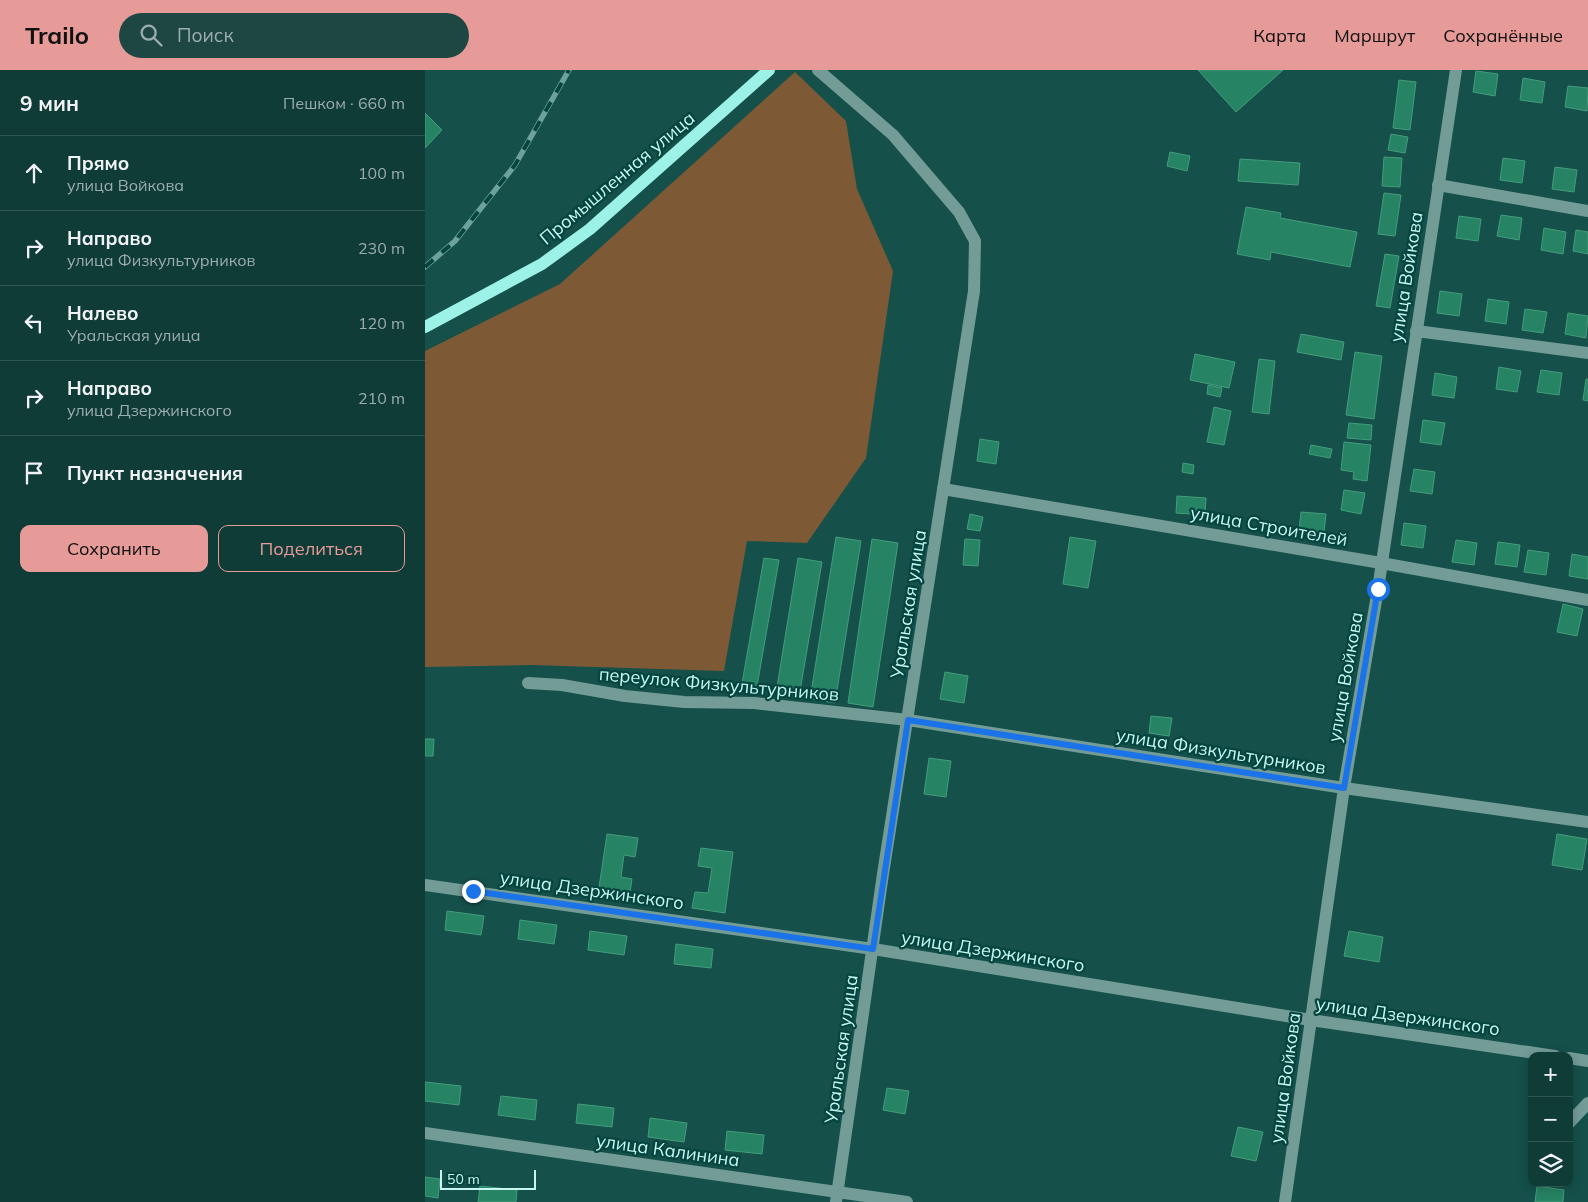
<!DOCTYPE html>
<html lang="ru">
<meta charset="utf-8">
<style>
body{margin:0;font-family:Mulish,sans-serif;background:#1e4743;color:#f1f3f6}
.controls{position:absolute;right:15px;bottom:15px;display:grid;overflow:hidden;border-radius:10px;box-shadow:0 2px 12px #0003}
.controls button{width:45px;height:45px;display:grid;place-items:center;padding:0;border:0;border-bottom:1px solid #305653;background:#103c38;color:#f1f3f6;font:25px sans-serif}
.scale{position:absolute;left:15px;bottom:12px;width:96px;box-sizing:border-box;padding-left:5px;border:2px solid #c7f7f0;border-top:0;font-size:14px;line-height:18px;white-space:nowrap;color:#c7f7f0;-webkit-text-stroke:4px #044540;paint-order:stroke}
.stop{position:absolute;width:15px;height:15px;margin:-11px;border:4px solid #1a73e8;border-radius:50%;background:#fff}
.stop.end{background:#1a73e8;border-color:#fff;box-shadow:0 1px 5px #0008}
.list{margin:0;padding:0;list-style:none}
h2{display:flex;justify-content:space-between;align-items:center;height:65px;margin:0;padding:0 20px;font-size:21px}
h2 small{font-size:16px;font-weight:400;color:#9cadae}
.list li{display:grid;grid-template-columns:32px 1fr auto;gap:15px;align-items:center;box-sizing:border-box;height:75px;padding:0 20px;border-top:1px solid #305653}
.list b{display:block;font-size:19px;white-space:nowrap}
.list p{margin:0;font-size:16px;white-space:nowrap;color:#9cadae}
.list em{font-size:16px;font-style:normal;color:#9cadae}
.actions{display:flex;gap:10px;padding:15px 20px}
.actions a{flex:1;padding:11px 0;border:1px solid #e69b98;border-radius:10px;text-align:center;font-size:18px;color:#e69b98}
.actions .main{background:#e69b98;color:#111}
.icon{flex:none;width:28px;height:28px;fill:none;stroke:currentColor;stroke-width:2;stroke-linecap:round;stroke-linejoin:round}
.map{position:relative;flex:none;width:1163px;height:1132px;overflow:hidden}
header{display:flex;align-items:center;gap:30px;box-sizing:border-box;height:70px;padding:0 25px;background:#e69b98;color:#111}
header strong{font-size:24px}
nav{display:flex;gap:28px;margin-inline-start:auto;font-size:18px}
.search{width:350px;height:45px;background:#1e4743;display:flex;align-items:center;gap:12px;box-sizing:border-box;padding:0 18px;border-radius:28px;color:#9cadae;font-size:19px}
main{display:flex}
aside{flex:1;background:#103c38}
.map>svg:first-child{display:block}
</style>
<header>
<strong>Trailo</strong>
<div class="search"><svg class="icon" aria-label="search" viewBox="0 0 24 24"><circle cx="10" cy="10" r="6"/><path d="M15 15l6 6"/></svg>Поиск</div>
<nav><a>Карта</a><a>Маршрут</a><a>Сохранённые</a></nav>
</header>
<main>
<aside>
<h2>9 мин<small>Пешком · 660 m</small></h2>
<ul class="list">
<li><svg class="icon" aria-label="ahead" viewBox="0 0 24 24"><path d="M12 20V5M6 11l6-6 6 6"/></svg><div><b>Прямо</b><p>улица Войкова</p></div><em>100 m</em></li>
<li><svg class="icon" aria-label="right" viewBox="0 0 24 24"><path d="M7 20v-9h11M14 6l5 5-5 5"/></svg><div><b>Направо</b><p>улица Физкультурников</p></div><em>230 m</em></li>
<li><svg class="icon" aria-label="left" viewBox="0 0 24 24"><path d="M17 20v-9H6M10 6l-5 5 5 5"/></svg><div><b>Налево</b><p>Уральская улица</p></div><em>120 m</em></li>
<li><svg class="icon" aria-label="right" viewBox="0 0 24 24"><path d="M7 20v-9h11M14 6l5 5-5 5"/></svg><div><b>Направо</b><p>улица Дзержинского</p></div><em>210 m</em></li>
<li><svg class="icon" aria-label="arrive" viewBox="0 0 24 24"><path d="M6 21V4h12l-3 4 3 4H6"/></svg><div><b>Пункт назначения</b></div></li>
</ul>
<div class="actions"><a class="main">Сохранить</a><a>Поделиться</a></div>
</aside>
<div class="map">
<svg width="1163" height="1132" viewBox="0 0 1163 1132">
<rect width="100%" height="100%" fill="#15504a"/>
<polygon fill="#7d5a35" points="370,2 421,51 432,119 468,201 441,388 382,473 322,471 299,601 107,595 0,597 0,281 135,214"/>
<g fill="#268363" stroke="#449d7c">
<polygon points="773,0 858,0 811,42"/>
<polygon points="1051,1 1073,4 1070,26 1048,22"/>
<polygon points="1098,8 1120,12 1117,33 1095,30"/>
<polygon points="974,10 991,12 985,60 968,58"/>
<polygon points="1143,16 1163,18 1162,41 1140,37"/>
<polygon points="0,43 17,60 0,78"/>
<polygon points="966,64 983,67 980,83 963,80"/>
<polygon points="745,82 765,86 762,101 742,96"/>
<polygon points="959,87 977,88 975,117 957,116"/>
<polygon points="1078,88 1100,91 1097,113 1075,110"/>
<polygon points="815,89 875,93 873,115 813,111"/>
<polygon points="1130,97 1152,100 1149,122 1127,119"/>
<polygon points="959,123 976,125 970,166 953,164"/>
<polygon points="821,137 856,143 855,148 932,162 925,197 846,182 845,190 812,184"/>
<polygon points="1076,145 1097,148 1094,170 1072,166"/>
<polygon points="1034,146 1056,149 1053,171 1031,168"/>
<polygon points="1119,158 1141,162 1138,184 1116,180"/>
<polygon points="1151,160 1163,162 1163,184 1148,181"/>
<polygon points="960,184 974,186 965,238 951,236"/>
<polygon points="1015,221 1037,224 1034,246 1012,243"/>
<polygon points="1063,229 1084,232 1081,254 1060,251"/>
<polygon points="1100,239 1122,242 1118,263 1097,260"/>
<polygon points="1143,243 1163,246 1161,268 1140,264"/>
<polygon points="876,264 919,272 916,290 872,282"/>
<polygon points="930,282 957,286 949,349 921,345"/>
<polygon points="770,284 810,292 804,318 765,310"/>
<polygon points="834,289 850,291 844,344 827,342"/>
<polygon points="1074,297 1096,301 1092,322 1071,319"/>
<polygon points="1116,300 1137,303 1134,325 1112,322"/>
<polygon points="1010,303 1032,307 1029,328 1007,325"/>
<polygon points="1161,309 1163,309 1163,331 1158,330"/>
<polygon points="783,315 797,318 795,327 782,324"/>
<polygon points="789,337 806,341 799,375 782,372"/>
<polygon points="998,350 1020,353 1016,375 995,372"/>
<polygon points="924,353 947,355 946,370 922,368"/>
<polygon points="555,369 574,372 571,394 552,391"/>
<polygon points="919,372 946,375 942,411 928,409 929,402 916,400"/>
<polygon points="886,375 907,379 905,388 884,384"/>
<polygon points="758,393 769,395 768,404 757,402"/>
<polygon points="989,399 1010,402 1007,424 985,421"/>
<polygon points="919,420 940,423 936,444 916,440"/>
<polygon points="752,426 781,428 780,445 751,443"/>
<polygon points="876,442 901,444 899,462 874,460"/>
<polygon points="545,444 558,447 555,461 542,459"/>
<polygon points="979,453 1001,456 998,478 976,475"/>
<polygon points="411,467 436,471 410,633 385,629"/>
<polygon points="645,467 671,471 663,518 638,514"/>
<polygon points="447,469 473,473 448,637 423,633"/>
<polygon points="540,469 555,470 553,496 538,495"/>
<polygon points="1031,470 1052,473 1049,495 1027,492"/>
<polygon points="1073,472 1095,475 1092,497 1070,494"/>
<polygon points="1103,480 1124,483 1121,505 1099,502"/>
<polygon points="1147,484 1163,487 1163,509 1144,506"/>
<polygon points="339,488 354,490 331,622 316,619"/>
<polygon points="373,488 397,492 374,627 351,623"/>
<polygon points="1138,534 1158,539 1152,566 1132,562"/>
<polygon points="520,602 543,606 539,633 515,629"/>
<polygon points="726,646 747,648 744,666 724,663"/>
<polygon points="0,669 9,669 8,686 0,686"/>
<polygon points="504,688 526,691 521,727 499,724"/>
<polygon points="182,764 213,768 210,787 199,785 196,807 207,809 204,829 173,824"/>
<polygon points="1132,764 1162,769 1157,800 1127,795"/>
<polygon points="276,778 308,782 300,843 267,838 270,822 283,823 287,798 273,796"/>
<polygon points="22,841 59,846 56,865 20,860"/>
<polygon points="95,850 132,855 129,874 93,869"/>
<polygon points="165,861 202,866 199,885 163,880"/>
<polygon points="924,861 958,867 954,892 919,886"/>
<polygon points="251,874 288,879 286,898 249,894"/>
<polygon points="0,1012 36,1016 34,1035 0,1031"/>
<polygon points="462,1018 484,1021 480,1044 458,1040"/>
<polygon points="76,1026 112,1030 110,1050 73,1045"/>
<polygon points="153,1034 189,1038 187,1057 151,1053"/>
<polygon points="225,1048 262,1053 259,1072 223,1067"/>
<polygon points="813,1057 838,1062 831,1091 806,1086"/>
<polygon points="302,1061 339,1065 337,1084 300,1080"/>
<polygon points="0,1107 15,1109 13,1128 0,1126"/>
<polygon points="55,1116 92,1120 91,1132 53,1132"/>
<polygon points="1112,1116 1139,1120 1138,1132 1110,1132"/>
</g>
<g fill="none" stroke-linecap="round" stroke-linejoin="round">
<g stroke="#749c97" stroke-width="12">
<polyline points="393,0 468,65 534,142 550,171 549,221 458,804 411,1132"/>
<polyline points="1013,115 1163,141"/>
<polyline points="991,261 1163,283"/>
<polyline points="518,419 956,493 1163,530"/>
<polyline points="103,613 137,615 200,626 259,632 329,633 483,650 919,718 1163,752"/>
<polyline points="0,815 448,879 886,950 1130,986"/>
<polyline points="1144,988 1163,991"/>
<polyline points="1144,1053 1163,1033"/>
<polyline points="0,1063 482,1132"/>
<polyline points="860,1132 919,718 953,519 1031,0"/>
</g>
<polyline stroke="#9cf2e7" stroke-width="12" points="0,257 117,194 165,159 344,0"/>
<defs>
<polyline id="rail" points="0,197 30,171 90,95 144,0"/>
</defs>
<use href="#rail" stroke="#6ca29b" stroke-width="5.5"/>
<use href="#rail" stroke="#044540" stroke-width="4" stroke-dasharray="11" stroke-linecap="butt"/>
</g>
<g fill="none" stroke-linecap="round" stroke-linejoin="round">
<polyline stroke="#1a73e8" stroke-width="6" points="48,821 448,879 483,650 919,718 953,519"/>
</g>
<g text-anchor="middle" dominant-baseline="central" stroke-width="4.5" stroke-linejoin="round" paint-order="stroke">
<g font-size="18" fill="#c7f7f0" stroke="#044540">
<text transform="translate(192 108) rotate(-40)">Промышленная улица</text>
<text transform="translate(981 207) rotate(-81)">улица Войкова</text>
<text transform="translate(844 456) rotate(10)">улица Строителей</text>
<text transform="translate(483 534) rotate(-81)">Уральская улица</text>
<text transform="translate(920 607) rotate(-80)">улица Войкова</text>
<text transform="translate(294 614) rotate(5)">переулок Физкультурников</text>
<text transform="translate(796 681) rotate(9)">улица Физкультурников</text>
<text transform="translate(167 820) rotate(8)">улица Дзержинского</text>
<text transform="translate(568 881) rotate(9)">улица Дзержинского</text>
<text transform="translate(983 946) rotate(8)">улица Дзержинского</text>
<text transform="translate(416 979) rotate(-82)">Уральская улица</text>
<text transform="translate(860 1008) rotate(-82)">улица Войкова</text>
<text transform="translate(243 1080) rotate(8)">улица Калинина</text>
</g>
</g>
</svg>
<div class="controls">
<button>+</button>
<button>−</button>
<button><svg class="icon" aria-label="layers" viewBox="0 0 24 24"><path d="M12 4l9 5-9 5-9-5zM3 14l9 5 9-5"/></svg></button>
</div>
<div class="scale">50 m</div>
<div class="stop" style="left:953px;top:519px"></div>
<div class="stop end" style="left:48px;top:821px"></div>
</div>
</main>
